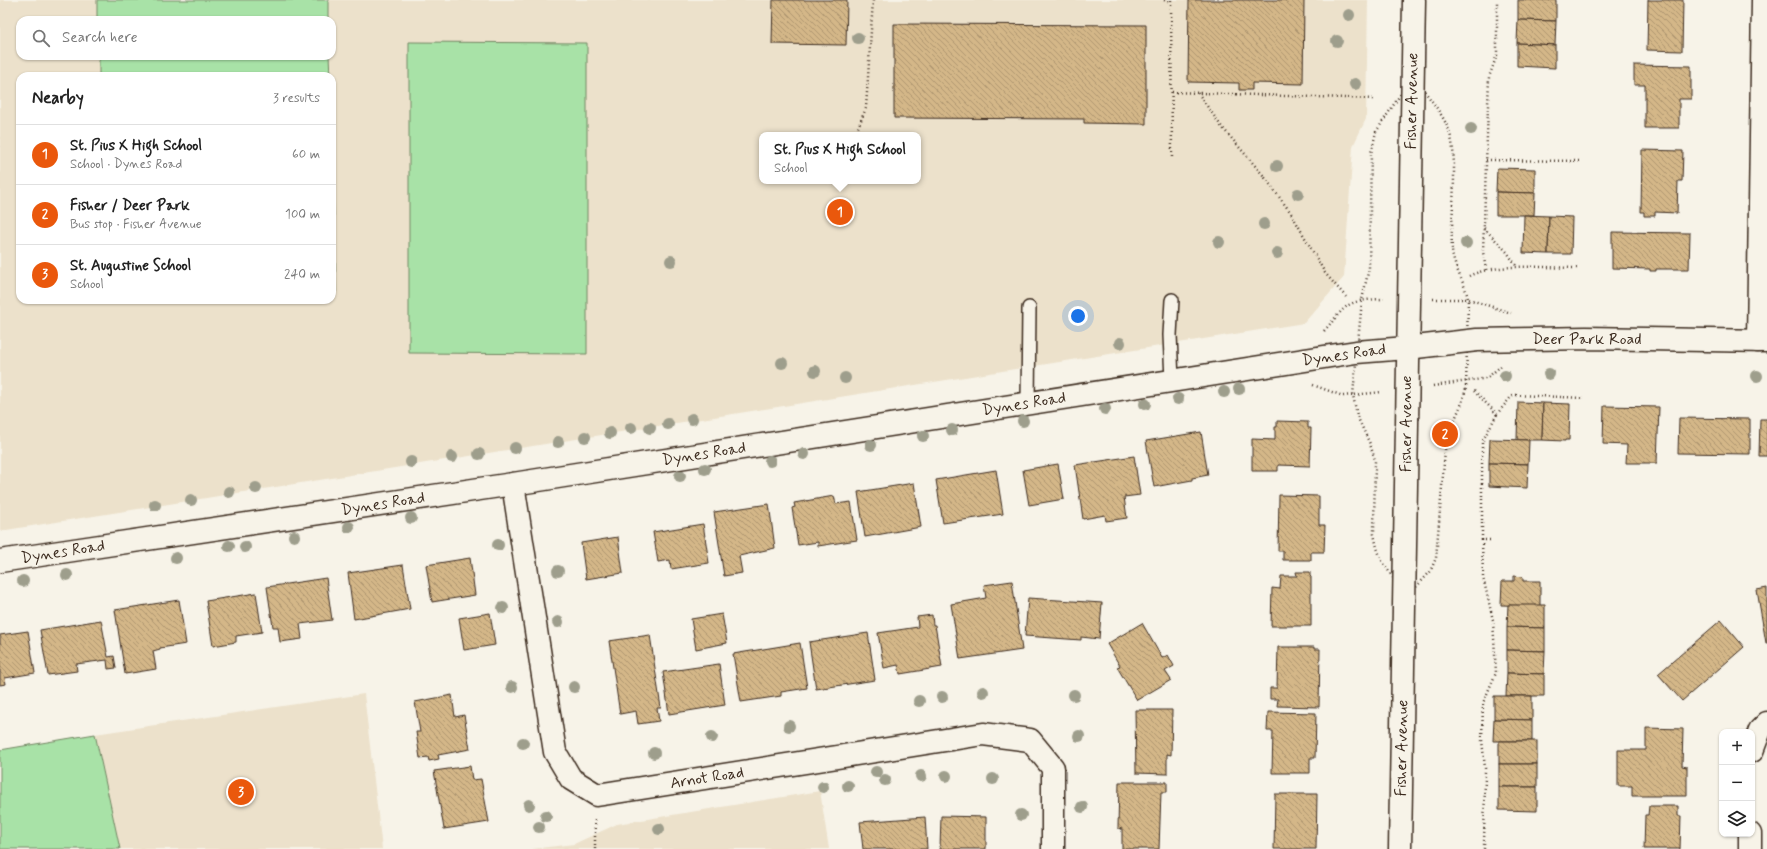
<!DOCTYPE html>
<meta charset="utf-8">
<style>
body{margin:0;font-family:Mynerve,sans-serif;background:#f2f2f2;color:#222}
.controls{position:absolute;right:12px;bottom:12px;display:grid;overflow:hidden;border-radius:8px;box-shadow:0 1px 3px #0004}
.controls button{width:36px;height:36px;display:grid;place-items:center;padding:0;border:0;border-bottom:1px solid #e0e0e0;background:#fff;color:#222;font:20px sans-serif}
.you{position:absolute;left:1078px;top:316px;width:14px;height:14px;margin:-10px;border:3px solid #fff;border-radius:50%;background:#1a73e8;box-shadow:0 0 0 6px #1a73e833}
.badge{display:grid;place-items:center;width:26px;height:26px;border-radius:50%;background:#ea580c;color:#fff;font-size:13px;font-weight:700}
.pin{position:absolute;translate:-50% -50%;border:2px solid #fff;box-shadow:0 1px 4px #0006}
.popup{position:absolute;left:759px;top:132px;width:162px;height:52px;box-sizing:border-box;display:grid;place-content:center;border-radius:8px;background:#fff;filter:drop-shadow(0 1px 3px #0005);font-size:13px;white-space:nowrap;color:#767676}
.popup b{font-size:15px;color:#222}
.popup::after{content:'';position:absolute;left:50%;top:100%;margin-left:-8px;border:8px solid transparent;border-top-color:#fff}
.list{margin:0;padding:0;list-style:none}
h2{display:flex;justify-content:space-between;align-items:center;height:52px;margin:0;padding:0 16px;font-size:17px}
h2 small{font-size:13px;font-weight:400;color:#767676}
.list li{display:grid;grid-template-columns:26px 1fr auto;gap:12px;align-items:center;box-sizing:border-box;height:60px;padding:0 16px;border-top:1px solid #e0e0e0}
.list b{display:block;font-size:15px;white-space:nowrap}
.list p{margin:0;font-size:13px;white-space:nowrap;color:#767676}
.list em{font-size:13px;font-style:normal;color:#767676}
.icon{flex:none;width:22px;height:22px;fill:none;stroke:currentColor;stroke-width:2;stroke-linecap:round;stroke-linejoin:round}
.map{position:relative;flex:none;width:1767px;height:849px;overflow:hidden}
.search{position:absolute;background:#fff;box-shadow:0 1px 3px #0004;left:16px;top:16px;width:320px;height:44px;display:flex;align-items:center;gap:10px;box-sizing:border-box;padding:0 14px;border-radius:12px;color:#767676;font-size:15px}
.panel{position:absolute;background:#fff;box-shadow:0 1px 3px #0004;left:16px;top:72px;width:320px;height:232px;border-radius:12px}
.map>svg:first-child{display:block}
</style>
<div class="map">
<svg width="1767" height="849" viewBox="0 0 1767 849">
<defs>
<pattern id="building-back-hatch" width="6" height="6" patternUnits="userSpaceOnUse"><rect width="6" height="6" fill="#d4b788"/><path d="M-1 5l2 2M0 0l6 6M5-1l2 2" fill="none" stroke="#ad956f"/></pattern>
</defs>
<rect width="100%" height="100%" fill="#f7f3e8"/>
<filter id="ink" filterUnits="userSpaceOnUse"><feTurbulence type="fractalNoise" baseFrequency=".025" numOctaves="2"/><feDisplacementMap in="SourceGraphic" scale="8" xChannelSelector="R" yChannelSelector="G"/><feConvolveMatrix kernelMatrix="1 2 1 2 8 2 1 2 1" color-interpolation-filters="sRGB"/></filter>
<g filter="url(#ink)">
<g fill="#ece1cb" fill-rule="evenodd">
<path d="M0,0h1368l-2,119 -13,27 -9,131 -40,46 -1304,208zM20,20h312v36h-312zM20,76h312v224h-312zM762,135h156v46h-156z"/>
<polygon points="364,694 382,849 120,849 95,734"/>
<polygon points="820,791 829,849 531,849 574,844 617,824"/>
</g>
<g fill="#a8e2a7" stroke="#728662">
<rect x="97" y="0" width="231" height="20"/>
<polygon points="409,42 587,43 587,354 409,353"/>
<polygon points="99,56 329,56 330,76 99,76"/>
<polygon points="332,146 336,292 332,292"/>
<polygon points="95,734 120,849 0,849 0,750"/>
</g>
<g fill="url(#building-back-hatch)" stroke="#3b2a1e">
<polygon points="773,0 847,0 846,45 772,44"/>
<polygon points="1189,0 1304,0 1303,84 1252,83 1252,90 1239,90 1239,83 1188,82"/>
<polygon points="1518,0 1556,0 1556,21 1518,20"/>
<polygon points="1648,0 1683,0 1682,51 1647,50"/>
<polygon points="1518,20 1556,21 1555,45 1517,43"/>
<polygon points="894,24 1146,25 1146,124 1084,123 1084,119 894,118"/>
<polygon points="1517,43 1555,45 1555,68 1517,66"/>
<polygon points="1634,65 1691,66 1691,99 1679,99 1679,128 1645,128 1645,85 1634,85"/>
<polygon points="1642,150 1683,151 1682,181 1678,181 1677,213 1655,212 1655,216 1644,216 1644,212 1641,212"/>
<polygon points="1497,168 1535,169 1535,193 1496,192"/>
<polygon points="1496,192 1535,193 1534,215 1496,215"/>
<polygon points="1524,215 1549,216 1548,254 1523,253"/>
<polygon points="1549,216 1572,217 1571,254 1548,254"/>
<polygon points="1612,232 1690,233 1689,269 1656,269 1656,271 1650,271 1650,269 1612,268"/>
<polygon points="1518,402 1543,403 1542,440 1517,440"/>
<polygon points="1543,403 1570,404 1569,440 1565,440 1565,441 1542,440"/>
<polygon points="1604,406 1659,407 1657,463 1626,463 1627,445 1603,444"/>
<polygon points="1679,418 1750,419 1750,454 1678,453"/>
<polygon points="1760,419 1767,419 1767,456 1759,456"/>
<polygon points="1277,421 1308,422 1308,428 1311,428 1310,466 1278,465 1278,471 1252,471 1252,439 1275,440 1275,427 1277,427"/>
<polygon points="1201,432 1208,475 1192,478 1192,480 1154,487 1146,441"/>
<polygon points="1490,439 1529,440 1528,464 1489,463"/>
<polygon points="1134,456 1140,495 1124,497 1127,518 1106,521 1105,515 1083,519 1075,465"/>
<polygon points="1489,463 1528,464 1527,488 1489,486"/>
<polygon points="1058,464 1064,499 1029,505 1023,470"/>
<polygon points="996,470 1003,514 943,523 936,480"/>
<polygon points="914,483 921,527 865,537 858,492"/>
<polygon points="1279,495 1319,496 1319,525 1325,525 1324,552 1311,552 1311,560 1283,560 1283,551 1278,551"/>
<polygon points="834,496 836,504 851,502 857,540 818,546 818,542 798,545 792,508 795,507 794,503"/>
<polygon points="769,504 775,548 739,556 742,573 724,576 714,512"/>
<polygon points="703,524 709,563 671,569 670,560 658,562 653,532"/>
<polygon points="618,537 623,573 586,579 581,543"/>
<polygon points="470,558 475,595 432,602 426,565"/>
<polygon points="403,565 410,609 354,619 348,573"/>
<polygon points="1296,572 1310,572 1310,576 1311,577 1311,626 1271,626 1272,588 1280,589 1281,576 1297,576"/>
<polygon points="1514,576 1523,577 1523,581 1540,581 1540,606 1501,605 1502,581 1514,581"/>
<polygon points="326,578 332,620 300,624 302,639 280,642 278,627 273,627 267,587"/>
<polygon points="1012,581 1022,650 960,659 951,604 986,598 984,585"/>
<polygon points="1767,588 1767,643 1766,643 1757,590"/>
<polygon points="256,593 262,632 236,636 236,642 213,646 206,601"/>
<polygon points="1028,598 1102,603 1099,639 1081,637 1081,640 1025,636"/>
<polygon points="179,600 186,644 160,648 160,649 153,651 156,669 125,674 115,610"/>
<polygon points="1508,605 1545,605 1545,628 1507,627"/>
<polygon points="490,613 495,645 464,650 459,618"/>
<polygon points="722,614 727,643 696,649 691,619"/>
<polygon points="932,615 933,625 935,625 942,667 900,674 898,665 884,668 878,633 918,627 917,617"/>
<polygon points="101,620 108,657 114,656 116,668 108,669 107,660 76,664 77,671 48,675 40,630"/>
<polygon points="1721,620 1744,647 1682,701 1658,674"/>
<polygon points="1142,623 1162,658 1168,655 1174,666 1165,671 1171,680 1137,700 1117,667 1120,666 1107,644"/>
<polygon points="1507,627 1545,628 1545,651 1507,650"/>
<polygon points="28,631 35,673 5,678 6,684 0,685 0,635"/>
<polygon points="868,633 875,680 816,689 809,642"/>
<polygon points="650,635 661,708 657,708 659,721 638,724 636,711 620,714 609,641"/>
<polygon points="800,643 807,688 781,692 781,696 741,702 733,654"/>
<polygon points="1278,647 1314,647 1314,649 1320,649 1319,707 1277,706 1278,699 1270,699 1270,688 1277,688"/>
<polygon points="1507,650 1545,651 1544,674 1507,673"/>
<polygon points="719,664 725,705 669,714 663,672"/>
<polygon points="1507,673 1544,674 1544,696 1506,696"/>
<polygon points="452,695 455,717 464,715 470,749 438,755 439,759 429,761 428,757 420,758 416,732 420,732 415,702"/>
<polygon points="1494,696 1532,696 1532,720 1494,719"/>
<polygon points="1135,710 1172,710 1171,755 1167,754 1167,774 1136,773"/>
<polygon points="1268,712 1316,713 1315,758 1310,758 1310,773 1272,773 1273,731 1267,731"/>
<polygon points="1494,719 1532,720 1532,741 1493,741"/>
<polygon points="1646,728 1683,729 1682,766 1687,767 1687,796 1632,796 1632,786 1618,786 1618,750 1646,750"/>
<rect x="1499" y="741" width="38" height="23"/>
<rect x="1499" y="764" width="38" height="23"/>
<polygon points="470,766 472,780 481,779 489,822 444,829 434,771"/>
<polygon points="1119,782 1167,782 1167,792 1161,792 1159,849 1122,849 1122,829 1118,828"/>
<polygon points="1499,787 1537,787 1537,811 1499,810"/>
<polygon points="1275,794 1317,794 1316,849 1274,849"/>
<polygon points="1649,806 1678,806 1678,816 1681,816 1680,849 1644,849 1645,815 1648,815"/>
<polygon points="941,816 986,817 986,849 940,849"/>
<polygon points="925,817 927,849 863,849 860,822"/>
</g>
<g fill="none" stroke-linecap="round" stroke-linejoin="round">
<defs>
<g id="lane">
<polyline points="1172,300 1170,335 1172,380"/>
<polyline points="1028,403 1029,308"/>
</g>
<g id="street">
<polyline points="1758,341 1763,0"/>
<polyline points="1407,348 1477,340 1586,338 1767,341"/>
<polyline points="513,484 555,752 571,779 597,795 983,734 1030,740 1053,768 1053,849"/>
<polyline points="1752,751 1760,730 1767,723"/>
<polyline points="1750,849 1750,834"/>
</g>
<g id="secondary">
<polyline points="0,561 513,484 1356,352 1407,348"/>
<path d="M1400,849c6,-283 8,-566 14,-849"/>
</g>
</defs>
<use href="#lane" stroke="#3b2a1e" stroke-width="16"/>
<use href="#street" stroke="#3b2a1e" stroke-width="25"/>
<use href="#secondary" stroke="#3b2a1e" stroke-width="25"/>
<g stroke="#3b2a1e" stroke-width="2.5" stroke-dasharray="1 3" stroke-linecap="butt">
<polyline points="1164,0 1171,2"/>
<polyline points="1171,0 1172,160"/>
<path d="M1413,75c11,17 27,34 35,53 12,28 2,89 4,122 1,17 13,32 16,49l-2,89 -4,15 -16,36 -10,119 -6,14 -24,26 -25,-39 -4,-11 -3,-14 1,-74 -5,-16 -13,-28 -4,-21 9,-95 7,-32 2,-115 5,-21z"/>
<polyline points="1172,92 1374,99"/>
<polyline points="1198,93 1221,126 1263,175 1291,213 1325,273 1346,297"/>
<polyline points="855,135 866,108 873,0"/>
<polyline points="1486,160 1581,161"/>
<polyline points="1484,228 1507,252 1517,267"/>
<polyline points="1486,270 1483,252 1489,77 1497,55 1497,0"/>
<path d="M1469,276c28,-14 79,-8 110,-8"/>
<polyline points="1433,299 1468,299 1511,313"/>
<path d="M1324,331c24,-27 21,-31 60,-32"/>
<polyline points="1313,385 1343,396 1382,392"/>
<polyline points="1433,386 1482,379 1488,377 1501,366"/>
<polyline points="1474,391 1497,414 1511,397 1515,395 1584,398"/>
<polyline points="1482,540 1483,577 1493,620 1496,673 1483,703 1482,740 1485,768 1484,849"/>
<polyline points="1490,540 1482,540 1482,442 1497,414"/>
<polyline points="595,820 595,849"/>
</g>
<use href="#lane" stroke="#f7f3e8" stroke-width="13"/>
<use href="#street" stroke="#f7f3e8" stroke-width="22"/>
<use href="#secondary" stroke="#f7f3e8" stroke-width="22"/>
</g>
<g fill="#9e9e8c">
<circle cx="1349" cy="15" r="6"/>
<circle cx="858" cy="38" r="6"/>
<circle cx="1337" cy="41" r="6"/>
<circle cx="1355" cy="84" r="6"/>
<circle cx="1471" cy="129" r="6"/>
<circle cx="1277" cy="166" r="6"/>
<circle cx="1298" cy="194" r="6"/>
<circle cx="1264" cy="224" r="6"/>
<circle cx="1219" cy="242" r="6"/>
<circle cx="1466" cy="243" r="6"/>
<circle cx="1277" cy="253" r="6"/>
<circle cx="671" cy="261" r="6"/>
<circle cx="1120" cy="343" r="6"/>
<circle cx="782" cy="363" r="6"/>
<circle cx="815" cy="371" r="6"/>
<circle cx="1549" cy="374" r="6"/>
<circle cx="1505" cy="376" r="6"/>
<circle cx="1757" cy="376" r="6"/>
<circle cx="845" cy="378" r="6"/>
<circle cx="1239" cy="389" r="6"/>
<circle cx="1224" cy="392" r="6"/>
<circle cx="1178" cy="399" r="6"/>
<circle cx="1145" cy="404" r="6"/>
<circle cx="1105" cy="409" r="6"/>
<circle cx="692" cy="419" r="6"/>
<circle cx="1023" cy="421" r="6"/>
<circle cx="668" cy="424" r="6"/>
<circle cx="631" cy="428" r="6"/>
<circle cx="650" cy="428" r="6"/>
<circle cx="952" cy="430" r="6"/>
<circle cx="610" cy="433" r="6"/>
<circle cx="923" cy="436" r="6"/>
<circle cx="585" cy="437" r="6"/>
<circle cx="558" cy="442" r="6"/>
<circle cx="871" cy="445" r="6"/>
<circle cx="515" cy="448" r="6"/>
<circle cx="479" cy="454" r="6"/>
<circle cx="804" cy="454" r="6"/>
<circle cx="452" cy="457" r="6"/>
<circle cx="770" cy="461" r="6"/>
<circle cx="411" cy="462" r="6"/>
<circle cx="705" cy="469" r="6"/>
<circle cx="680" cy="476" r="6"/>
<circle cx="256" cy="488" r="6"/>
<circle cx="229" cy="492" r="6"/>
<circle cx="191" cy="500" r="6"/>
<circle cx="155" cy="505" r="6"/>
<circle cx="411" cy="518" r="6"/>
<circle cx="349" cy="527" r="6"/>
<circle cx="294" cy="536" r="6"/>
<circle cx="498" cy="545" r="6"/>
<circle cx="229" cy="546" r="6"/>
<circle cx="245" cy="547" r="6"/>
<circle cx="176" cy="558" r="6"/>
<circle cx="558" cy="571" r="6"/>
<circle cx="67" cy="575" r="6"/>
<circle cx="23" cy="581" r="6"/>
<circle cx="503" cy="608" r="6"/>
<circle cx="558" cy="622" r="6"/>
<circle cx="512" cy="687" r="6"/>
<circle cx="574" cy="687" r="6"/>
<circle cx="983" cy="692" r="6"/>
<circle cx="1074" cy="695" r="6"/>
<circle cx="942" cy="697" r="6"/>
<circle cx="919" cy="701" r="6"/>
<circle cx="789" cy="726" r="6"/>
<circle cx="1079" cy="736" r="6"/>
<circle cx="712" cy="737" r="6"/>
<circle cx="523" cy="743" r="6"/>
<circle cx="654" cy="753" r="6"/>
<circle cx="876" cy="772" r="6"/>
<circle cx="921" cy="776" r="6"/>
<circle cx="946" cy="776" r="6"/>
<circle cx="993" cy="779" r="6"/>
<circle cx="885" cy="780" r="6"/>
<circle cx="848" cy="786" r="6"/>
<circle cx="823" cy="787" r="6"/>
<circle cx="529" cy="805" r="6"/>
<circle cx="1082" cy="807" r="6"/>
<circle cx="1021" cy="815" r="6"/>
<circle cx="546" cy="816" r="6"/>
<circle cx="539" cy="827" r="6"/>
<circle cx="659" cy="829" r="6"/>
</g>
</g>
<g text-anchor="middle" dominant-baseline="central" stroke-width="3.5" stroke-linejoin="round" paint-order="stroke">
<g font-size="16" fill="#3b2a1e" stroke="#f7f3e8">
<text transform="translate(1412 101) rotate(-89)">Fisher Avenue</text>
<text x="1587" y="339">Deer Park Road</text>
<text transform="translate(1344 355) rotate(-8)">Dynes Road</text>
<text transform="translate(1024 404) rotate(-9)">Dynes Road</text>
<text transform="translate(1406 424) rotate(-90)">Fisher Avenue</text>
<text transform="translate(704 454) rotate(-9)">Dynes Road</text>
<text transform="translate(383 504) rotate(-9)">Dynes Road</text>
<text transform="translate(63 552) rotate(-9)">Dynes Road</text>
<text transform="translate(1402 748) rotate(-89)">Fisher Avenue</text>
<text transform="translate(707 778) rotate(-9)">Arnot Road</text>
</g>
</g>
</svg>
<div class="controls">
<button>+</button>
<button>−</button>
<button><svg class="icon" aria-label="layers" viewBox="0 0 24 24"><path d="M12 4l9 5-9 5-9-5zM3 14l9 5 9-5"/></svg></button>
</div>
<div class="you"></div>
<div class="pin badge" style="left:840px;top:212px">1</div>
<div class="popup"><b>St. Pius X High School</b>School</div>
<div class="pin badge" style="left:1445px;top:434px">2</div>
<div class="pin badge" style="left:241px;top:792px">3</div>
<div class="search"><svg class="icon" aria-label="search" viewBox="0 0 24 24"><circle cx="10" cy="10" r="6"/><path d="M15 15l6 6"/></svg>Search here</div>
<section class="panel">
<h2>Nearby<small>3 results</small></h2>
<ul class="list">
<li><span class="badge">1</span><div><b>St. Pius X High School</b><p>School · Dynes Road</p></div><em>60 m</em></li>
<li><span class="badge">2</span><div><b>Fisher / Deer Park</b><p>Bus stop · Fisher Avenue</p></div><em>100 m</em></li>
<li><span class="badge">3</span><div><b>St. Augustine School</b><p>School</p></div><em>240 m</em></li>
</ul>
</section>
</div>
